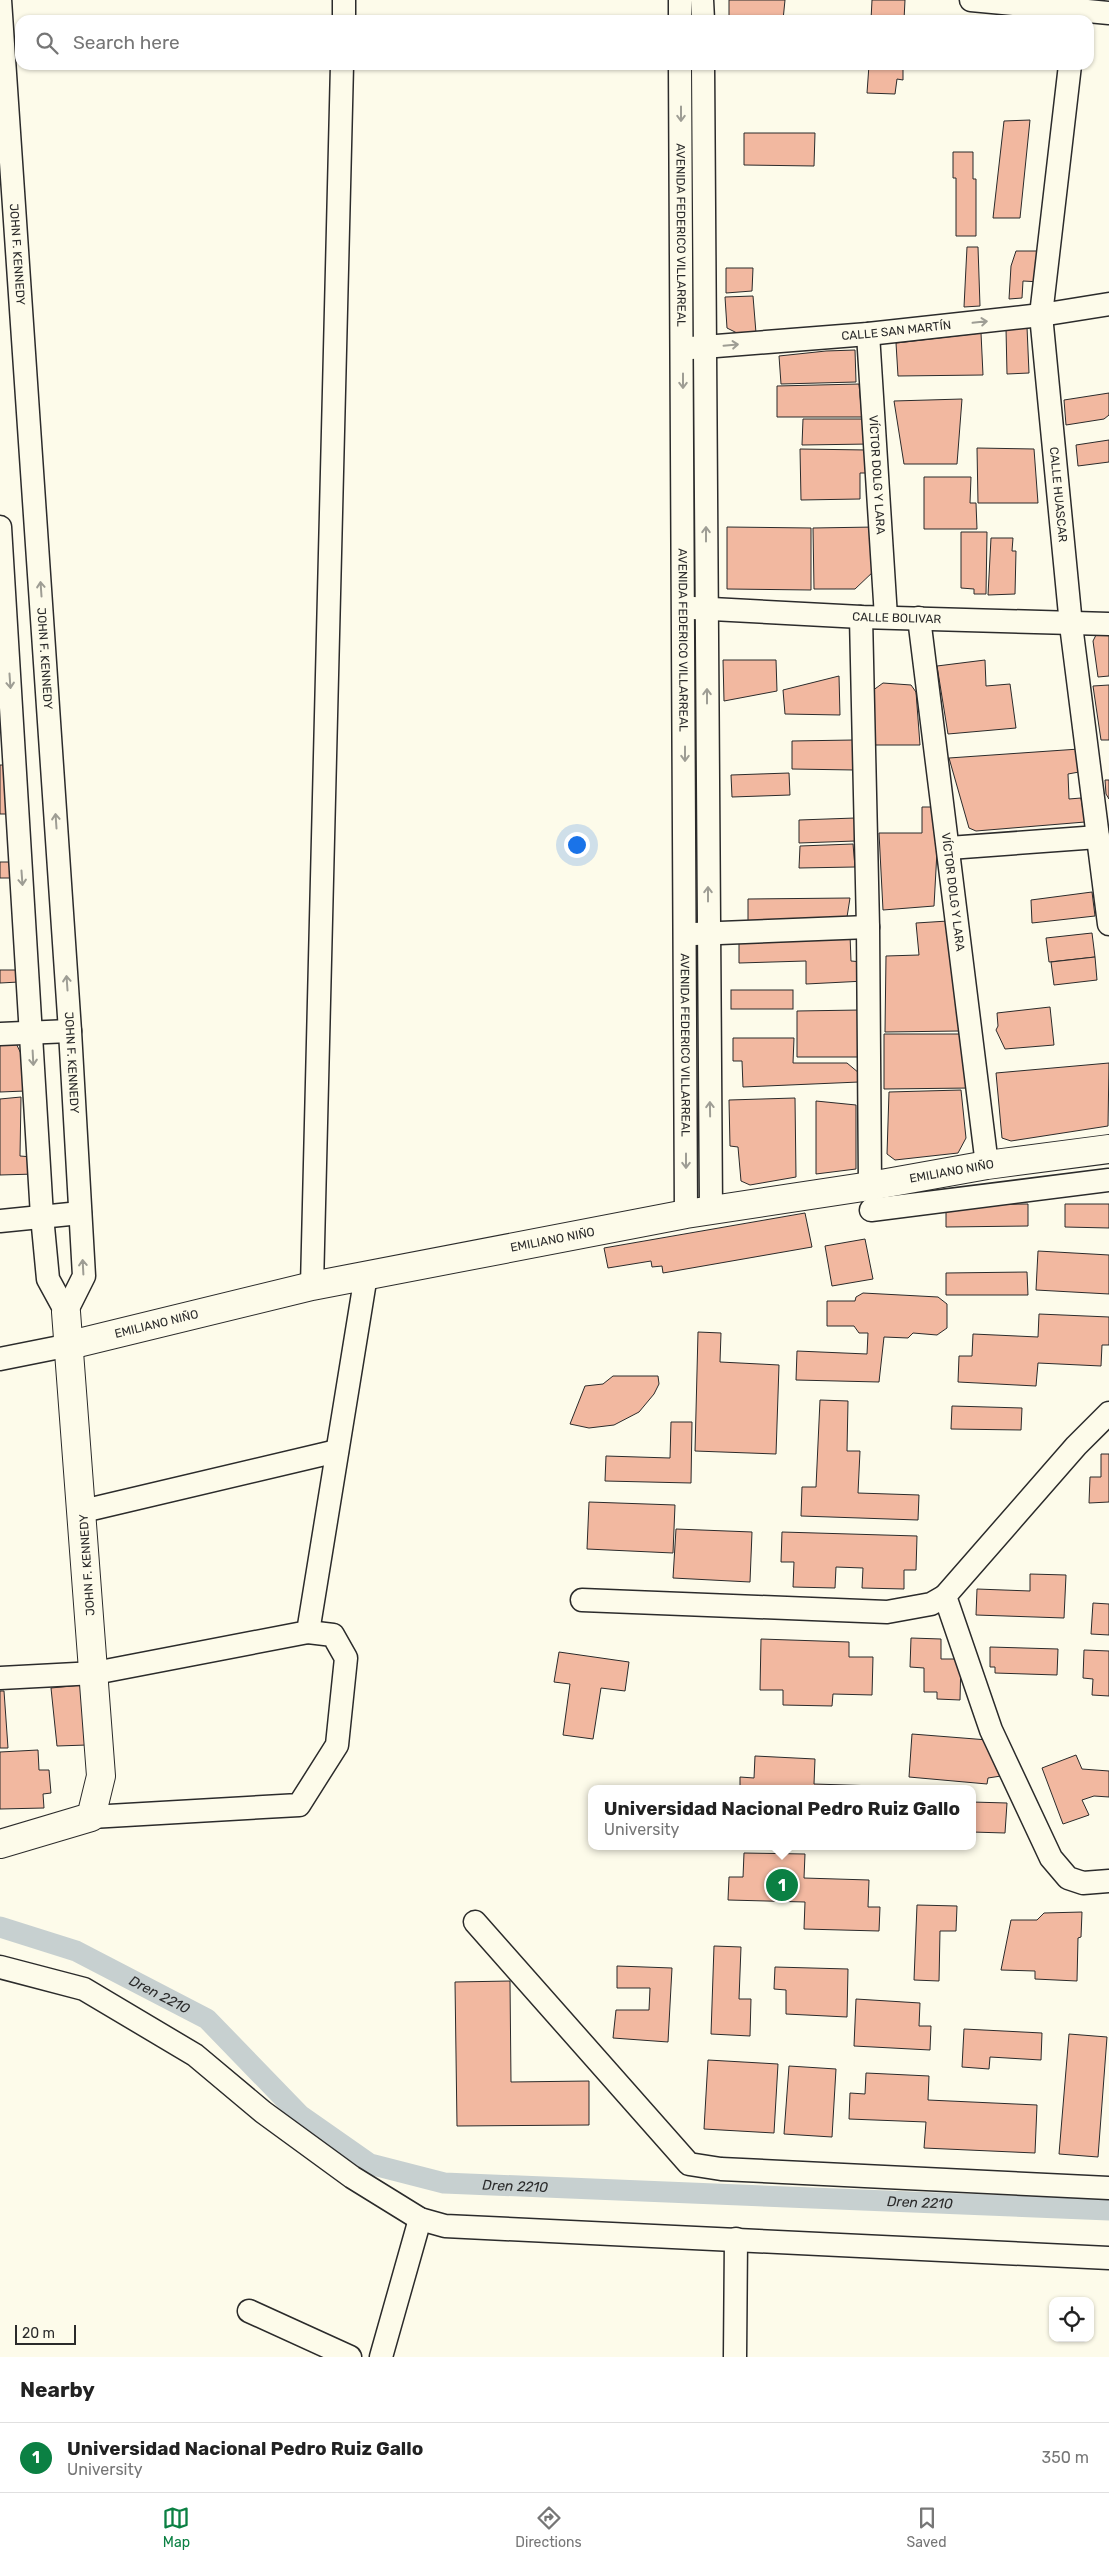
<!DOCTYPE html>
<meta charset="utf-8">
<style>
body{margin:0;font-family:Rubik,sans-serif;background:#f6f6f6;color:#222}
.controls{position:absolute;right:15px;bottom:15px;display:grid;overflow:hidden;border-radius:10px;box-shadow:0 1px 4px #0004}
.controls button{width:45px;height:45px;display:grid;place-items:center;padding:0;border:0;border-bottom:1px solid #e0e0e0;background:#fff;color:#222;font:25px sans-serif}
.scale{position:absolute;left:15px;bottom:12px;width:61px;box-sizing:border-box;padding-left:5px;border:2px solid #2b2b2b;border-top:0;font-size:14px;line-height:18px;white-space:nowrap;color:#2b2b2b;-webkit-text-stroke:4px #fdfbea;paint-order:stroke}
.you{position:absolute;left:576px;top:844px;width:18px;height:18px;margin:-12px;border:4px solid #fff;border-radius:50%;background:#1a73e8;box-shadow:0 0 0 8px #1a73e833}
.badge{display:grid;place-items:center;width:32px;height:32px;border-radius:50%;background:#0b8043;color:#fff;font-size:16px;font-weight:700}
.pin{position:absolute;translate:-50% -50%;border:2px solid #fff;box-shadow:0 1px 5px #0006}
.popup{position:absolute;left:588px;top:1785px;width:388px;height:65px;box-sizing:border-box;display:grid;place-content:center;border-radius:10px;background:#fff;filter:drop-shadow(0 1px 4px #0005);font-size:16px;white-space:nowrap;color:#767676}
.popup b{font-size:19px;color:#222}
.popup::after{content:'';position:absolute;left:50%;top:100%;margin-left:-10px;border:10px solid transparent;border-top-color:#fff}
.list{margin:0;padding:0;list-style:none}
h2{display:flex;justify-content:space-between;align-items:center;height:65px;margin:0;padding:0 20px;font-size:21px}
h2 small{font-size:16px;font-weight:400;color:#767676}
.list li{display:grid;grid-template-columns:32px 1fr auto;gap:15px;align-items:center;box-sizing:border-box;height:70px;padding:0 20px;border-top:1px solid #e0e0e0}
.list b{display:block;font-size:19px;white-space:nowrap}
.list p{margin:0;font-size:16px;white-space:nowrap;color:#767676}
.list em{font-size:16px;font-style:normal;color:#767676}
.icon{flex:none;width:28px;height:28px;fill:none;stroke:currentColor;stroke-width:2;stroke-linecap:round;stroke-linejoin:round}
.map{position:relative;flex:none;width:1109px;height:2357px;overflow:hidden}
.search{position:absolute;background:#fff;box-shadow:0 1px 4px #0004;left:15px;right:15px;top:15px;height:55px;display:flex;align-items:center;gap:12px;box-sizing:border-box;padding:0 18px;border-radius:15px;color:#767676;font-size:19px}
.sheet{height:135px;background:#fff}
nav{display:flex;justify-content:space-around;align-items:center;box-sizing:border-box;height:70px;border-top:1px solid #e0e0e0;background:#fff;font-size:14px;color:#767676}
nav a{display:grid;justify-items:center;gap:2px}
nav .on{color:#0b8043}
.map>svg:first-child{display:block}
</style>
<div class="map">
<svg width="1109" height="2357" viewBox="0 0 1109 2357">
<rect width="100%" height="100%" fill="#fdfbea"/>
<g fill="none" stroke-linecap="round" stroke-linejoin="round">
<path stroke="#c7d0d0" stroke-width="21" id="s1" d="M0,1927l76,24 131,68 93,96 70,49 74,19 665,27"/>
</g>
<g fill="#f2b8a0" stroke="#2b2b2b">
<polygon points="729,0 785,0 783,20 729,20"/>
<polygon points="872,0 905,0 904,20 871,20"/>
<polygon points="1008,11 1050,14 1050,20 1007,20"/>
<polygon points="869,65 903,65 903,80 897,79 895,94 867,93"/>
<polygon points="1030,120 1020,218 993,218 1004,121"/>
<polygon points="744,133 815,133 814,166 744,165"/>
<polygon points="953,152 973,152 973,179 976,179 976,236 956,236 956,178 953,178"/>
<polygon points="967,247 978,247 980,306 964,307"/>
<polygon points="1016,251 1043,251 1041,282 1023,281 1022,298 1009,299 1011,266"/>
<polygon points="726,268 753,268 752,291 726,293"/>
<polygon points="753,296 756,333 737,333 727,328 725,297"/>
<polygon points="1027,327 1029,373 1007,374 1006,329"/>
<polygon points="981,333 983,375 898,376 896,343"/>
<polygon points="855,350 856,382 781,384 779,356 826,351"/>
<polygon points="859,384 862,417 777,417 777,386"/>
<polygon points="1109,393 1109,415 1104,419 1066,425 1064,400"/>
<polygon points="962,399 957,464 904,464 894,401"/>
<polygon points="803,419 869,419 870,444 802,445"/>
<polygon points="1109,440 1109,462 1078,466 1076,445"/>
<polygon points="977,448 1034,449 1038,503 978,503"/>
<polygon points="800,449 867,450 867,473 860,473 860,499 801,500"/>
<polygon points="924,477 971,477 970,503 976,503 977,529 924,529"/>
<polygon points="727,527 811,528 811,590 727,589"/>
<polygon points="875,527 875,570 855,589 814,589 813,528"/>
<polygon points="961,532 987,532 986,594 974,594 974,589 961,588"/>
<polygon points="991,538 1013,538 1012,551 1016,551 1015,594 988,595"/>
<polygon points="1097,633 1109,633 1109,676 1098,677 1093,641"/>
<polygon points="723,660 776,660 777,691 724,701"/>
<polygon points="985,660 986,686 1010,684 1016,728 948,734 937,666"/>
<polygon points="839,676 840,715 785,714 783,690"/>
<polygon points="883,683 911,685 916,692 920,745 875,745 872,691"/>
<polygon points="1109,685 1109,740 1101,740 1093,686"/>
<polygon points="853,740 854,770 792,769 792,741"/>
<polygon points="1079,749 1079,772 1068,774 1069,799 1081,798 1085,822 976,831 969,828 949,758"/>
<polygon points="0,765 13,765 14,814 0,814"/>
<polygon points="789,773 790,795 732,797 731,775"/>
<polygon points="1105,780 1109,780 1109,799 1106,794"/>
<polygon points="922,807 933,807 938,833 934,906 883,910 879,833 922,833"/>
<polygon points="855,818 855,841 799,843 799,820"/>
<polygon points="853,844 855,867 799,868 800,846"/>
<polygon points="0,862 17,862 18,878 0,878"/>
<polygon points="1092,892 1095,916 1032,923 1031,900"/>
<polygon points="850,898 847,917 748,925 748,899"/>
<polygon points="948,921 959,1031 885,1032 886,956 919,955 916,923"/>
<polygon points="1092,933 1095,957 1049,962 1046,938"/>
<polygon points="850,935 851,961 863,962 865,981 806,984 806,961 739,963 739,940"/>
<polygon points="1095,957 1097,980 1054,985 1051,962"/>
<polygon points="0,970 20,970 19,982 0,983"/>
<rect x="731" y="990" width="62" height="19"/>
<polygon points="1050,1007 1054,1045 1005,1049 996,1030 998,1026 997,1013"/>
<polygon points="860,1010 858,1057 797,1057 797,1011"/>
<polygon points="884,1034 964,1034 963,1066 970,1066 971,1088 884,1089"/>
<polygon points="733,1038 794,1038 793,1063 847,1063 859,1073 859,1082 743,1087 742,1061 733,1061"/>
<polygon points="14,1039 24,1060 25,1091 0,1092 0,1040"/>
<polygon points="1109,1063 1108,1126 1011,1141 1002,1138 996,1073"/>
<polygon points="961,1090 966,1138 958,1153 895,1160 887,1154 889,1092"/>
<polygon points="21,1097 20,1156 33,1157 35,1174 0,1175 0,1099"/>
<polygon points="795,1098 796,1177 750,1185 741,1181 738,1147 730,1146 729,1100"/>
<polygon points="816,1101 856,1105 856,1169 816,1174"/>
<polygon points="1028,1204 1028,1226 946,1227 946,1205"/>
<polygon points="1065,1204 1109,1204 1109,1228 1065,1227"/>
<polygon points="805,1213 812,1247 663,1273 662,1266 652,1267 651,1261 608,1268 604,1248"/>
<polygon points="865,1239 873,1279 832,1286 825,1246"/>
<polygon points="1038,1251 1109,1255 1109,1294 1036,1290"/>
<polygon points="1027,1272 1028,1295 946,1295 946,1273"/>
<polygon points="863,1293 938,1297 947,1304 947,1328 937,1335 913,1333 908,1338 884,1337 879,1382 796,1380 797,1351 867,1354 868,1333 859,1333 854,1326 827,1326 827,1301 855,1301 856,1297"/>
<polygon points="1039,1314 1109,1317 1109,1345 1102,1345 1101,1366 1038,1363 1036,1386 958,1382 959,1356 972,1356 973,1334 1038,1337"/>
<polygon points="698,1332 721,1333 720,1362 779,1365 776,1454 695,1451"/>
<polygon points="613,1376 658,1376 659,1384 654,1394 639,1412 614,1425 589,1428 570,1424 585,1386 603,1384"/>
<polygon points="820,1400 848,1401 847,1451 860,1451 858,1493 919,1495 918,1520 801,1516 802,1487 816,1487"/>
<polygon points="952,1406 1022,1408 1021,1430 951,1429"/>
<polygon points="671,1422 692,1422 691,1483 605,1481 606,1456 670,1458"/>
<polygon points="1101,1454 1109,1454 1109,1502 1089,1503 1090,1477 1101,1477"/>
<polygon points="589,1502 675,1505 673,1553 587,1549"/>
<polygon points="676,1529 752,1532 750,1582 673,1578"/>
<polygon points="782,1532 917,1536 916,1570 904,1570 904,1589 862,1588 863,1568 836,1567 835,1588 793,1587 794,1562 781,1562"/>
<polygon points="1030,1574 1066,1575 1064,1618 976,1615 977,1589 1030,1591"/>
<polygon points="1093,1603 1109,1604 1109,1635 1091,1634"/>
<polygon points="911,1638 941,1639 941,1659 961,1659 960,1700 937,1699 937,1692 924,1692 924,1668 910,1667"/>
<polygon points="761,1639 849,1642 849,1657 873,1657 872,1695 833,1694 832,1706 783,1705 783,1690 760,1690"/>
<polygon points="990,1647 1058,1649 1057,1675 995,1673 995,1667 990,1667"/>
<polygon points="1084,1650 1109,1651 1109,1696 1092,1695 1093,1679 1083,1678"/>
<polygon points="559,1652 629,1662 625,1691 601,1688 593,1739 563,1735 570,1684 554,1682"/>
<polygon points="81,1685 87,1745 57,1746 51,1688"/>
<polygon points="0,1691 4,1691 8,1748 0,1748"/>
<polygon points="912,1734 988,1740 1001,1776 988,1778 987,1784 909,1777"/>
<polygon points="38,1750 39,1770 49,1770 51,1793 43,1794 44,1808 0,1809 0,1752"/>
<polygon points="1076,1755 1082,1769 1109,1771 1109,1797 1094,1796 1082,1800 1089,1815 1063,1824 1042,1768"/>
<polygon points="755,1756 815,1759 814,1784 877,1786 877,1789 740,1789 740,1777 754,1778"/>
<polygon points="972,1802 1007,1803 1005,1833 972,1832"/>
<polygon points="934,1846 966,1846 966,1848"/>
<polygon points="744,1853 805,1854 804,1878 869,1880 868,1907 880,1907 879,1931 804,1929 805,1902 728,1900 729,1877 743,1877"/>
<polygon points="917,1905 957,1906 956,1931 940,1931 939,1981 914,1980"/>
<polygon points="1082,1912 1081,1937 1078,1938 1077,1981 1035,1979 1035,1971 1001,1970 1011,1920 1037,1920 1044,1913"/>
<polygon points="714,1946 741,1947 739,1999 751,1999 750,2036 711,2034"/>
<polygon points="617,1966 672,1968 668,2042 613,2038 616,2010 649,2010 650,1988 617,1988"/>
<polygon points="775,1967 848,1969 847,2017 786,2014 786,1990 774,1989"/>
<polygon points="510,1981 511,2082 589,2081 589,2125 457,2126 455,1982"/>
<polygon points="856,1999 920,2003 919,2026 931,2026 930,2050 854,2046"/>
<polygon points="964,2029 1042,2033 1041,2060 990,2057 989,2069 962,2067"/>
<polygon points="1069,2034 1107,2037 1098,2157 1059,2154"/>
<polygon points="708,2060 778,2064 774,2133 704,2129"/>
<polygon points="789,2066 836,2069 832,2137 784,2134"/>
<polygon points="866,2073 929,2076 928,2100 1037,2105 1035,2153 924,2148 926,2122 849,2119 850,2093 865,2094"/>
</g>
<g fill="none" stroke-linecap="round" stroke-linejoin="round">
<defs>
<g id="minor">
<path id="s2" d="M0,0l70,1031 14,245 -18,36"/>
<polyline points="680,0 680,20"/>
<polyline points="702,0 703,20"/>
<polyline points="971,0 1109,13"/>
<polyline points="344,20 344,0"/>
<path id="s3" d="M680,65l6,1149"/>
<polyline points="703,65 711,1210"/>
<path id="s4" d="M1070,65l-29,250 30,310 38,299"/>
<path id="s5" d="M868,334l18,283"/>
<path id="s6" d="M691,348l177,-14 173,-19 68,-11"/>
<polyline points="0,527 42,1216 48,1279 66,1312"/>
<path id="s7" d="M693,608l168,9 248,7"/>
<polyline points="861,617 868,927 870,1186"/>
<path id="s8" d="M919,618l68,547"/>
<polyline points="949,848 1098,837"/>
<polyline points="694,934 868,927"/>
<polyline points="0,1034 70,1031"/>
<polyline points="871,1210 1109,1180"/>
<polyline points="0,1221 80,1213"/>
<polyline points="312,1286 342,65"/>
<polyline points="0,1359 70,1345"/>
<polyline points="1109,1413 1076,1446 945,1596 991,1730 1051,1858 1068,1878 1083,1883 1109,1881"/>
<polyline points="83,1511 337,1451"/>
<polyline points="582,1600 887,1612 931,1604 945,1596"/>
<polyline points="0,1678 95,1673 308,1632 366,1275"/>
<polyline points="91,1817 299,1805 337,1745 346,1658 333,1635 308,1632"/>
<polyline points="475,1922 689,2164 721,2169 1109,2188"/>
<polyline points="0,1967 84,1989 195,2055 263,2112 352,2177 420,2219 445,2226 1109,2258"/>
<polyline points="249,2311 350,2357"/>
<polyline points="381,2357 420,2219"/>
<polyline points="735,2357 736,2239"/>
</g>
<g id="major">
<path id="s9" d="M70,1345l242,-59 374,-72 184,-28 117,-21 122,-16"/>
<polyline points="0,1844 91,1817 101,1776 66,1312"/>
</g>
</defs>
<use href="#minor" stroke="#2b2b2b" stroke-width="25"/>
<use href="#major" stroke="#2b2b2b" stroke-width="30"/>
<use href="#minor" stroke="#fdfbea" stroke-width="22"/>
<use href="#major" stroke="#fdfbea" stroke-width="28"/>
</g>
<defs><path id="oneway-shaft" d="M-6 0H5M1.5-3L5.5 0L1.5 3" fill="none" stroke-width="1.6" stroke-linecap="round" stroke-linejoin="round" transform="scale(1.25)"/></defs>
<g stroke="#9e9d94">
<use href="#oneway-shaft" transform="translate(681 114) rotate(90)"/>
<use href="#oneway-shaft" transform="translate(980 322) rotate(-6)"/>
<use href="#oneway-shaft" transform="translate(731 345) rotate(-5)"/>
<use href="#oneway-shaft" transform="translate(683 381) rotate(90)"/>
<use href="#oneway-shaft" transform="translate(706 534) rotate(-90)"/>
<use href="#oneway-shaft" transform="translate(41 589) rotate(-94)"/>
<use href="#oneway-shaft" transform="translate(10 681) rotate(86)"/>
<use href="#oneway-shaft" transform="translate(707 696) rotate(-90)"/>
<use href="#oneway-shaft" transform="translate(685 754) rotate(90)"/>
<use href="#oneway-shaft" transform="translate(56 821) rotate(-94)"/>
<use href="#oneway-shaft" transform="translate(22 878) rotate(86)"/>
<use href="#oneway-shaft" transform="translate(708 894) rotate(-90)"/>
<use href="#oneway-shaft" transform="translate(67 983) rotate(-94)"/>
<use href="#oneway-shaft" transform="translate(33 1058) rotate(87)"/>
<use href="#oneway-shaft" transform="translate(710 1109) rotate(-91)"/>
<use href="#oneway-shaft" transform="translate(686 1161) rotate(90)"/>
<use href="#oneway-shaft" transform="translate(83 1267) rotate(-93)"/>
</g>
<g text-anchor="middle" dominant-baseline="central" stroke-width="4" stroke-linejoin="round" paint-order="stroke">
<g font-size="12" fill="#2b2b2b" stroke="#fdfbea">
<text stroke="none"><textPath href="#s3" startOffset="170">AVENIDA FEDERICO VILLARREAL</textPath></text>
<text stroke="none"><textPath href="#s2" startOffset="255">JOHN F. KENNEDY</textPath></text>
<text stroke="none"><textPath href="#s6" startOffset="206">CALLE SAN MARTÍN</textPath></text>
<text stroke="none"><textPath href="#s5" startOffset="141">VÍCTOR DOLG Y LARA</textPath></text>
<text stroke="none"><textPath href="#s4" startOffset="432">CALLE HUASCAR</textPath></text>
<text stroke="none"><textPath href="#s7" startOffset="204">CALLE BOLIVAR</textPath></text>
<text stroke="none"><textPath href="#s3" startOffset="575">AVENIDA FEDERICO VILLARREAL</textPath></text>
<text stroke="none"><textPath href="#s2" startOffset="660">JOHN F. KENNEDY</textPath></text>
<text stroke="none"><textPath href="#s8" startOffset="276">VÍCTOR DOLG Y LARA</textPath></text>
<text stroke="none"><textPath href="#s3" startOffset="980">AVENIDA FEDERICO VILLARREAL</textPath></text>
<text stroke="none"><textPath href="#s2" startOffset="1065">JOHN F. KENNEDY</textPath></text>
<text stroke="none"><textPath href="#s9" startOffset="899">EMILIANO NIÑO</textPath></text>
<text stroke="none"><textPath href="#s9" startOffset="494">EMILIANO NIÑO</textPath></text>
<text stroke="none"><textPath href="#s9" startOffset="89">EMILIANO NIÑO</textPath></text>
<text transform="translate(87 1565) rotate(-94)">JOHN F. KENNEDY</text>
</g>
<g font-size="14" font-style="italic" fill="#2b2b2b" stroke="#fdfbea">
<text stroke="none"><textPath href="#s1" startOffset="174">Dren 2210</textPath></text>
<text stroke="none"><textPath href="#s1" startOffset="594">Dren 2210</textPath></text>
<text stroke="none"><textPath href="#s1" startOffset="999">Dren 2210</textPath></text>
</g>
</g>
</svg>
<div class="controls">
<button><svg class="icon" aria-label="locate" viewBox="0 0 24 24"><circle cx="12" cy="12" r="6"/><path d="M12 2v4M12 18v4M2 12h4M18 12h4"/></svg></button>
</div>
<div class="scale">20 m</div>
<div class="you"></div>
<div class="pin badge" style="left:782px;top:1885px">1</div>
<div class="popup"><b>Universidad Nacional Pedro Ruiz Gallo</b>University</div>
<div class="search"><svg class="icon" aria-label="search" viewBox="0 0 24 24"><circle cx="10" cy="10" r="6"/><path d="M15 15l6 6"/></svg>Search here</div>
</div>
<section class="sheet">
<h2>Nearby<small></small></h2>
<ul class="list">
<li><span class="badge">1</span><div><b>Universidad Nacional Pedro Ruiz Gallo</b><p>University</p></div><em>350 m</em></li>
</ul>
</section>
<nav>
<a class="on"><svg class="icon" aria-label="map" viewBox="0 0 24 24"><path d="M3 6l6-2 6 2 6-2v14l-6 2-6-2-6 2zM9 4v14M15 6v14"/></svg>Map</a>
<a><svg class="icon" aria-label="directions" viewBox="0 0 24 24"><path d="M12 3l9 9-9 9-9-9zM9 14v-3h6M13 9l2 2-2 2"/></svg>Directions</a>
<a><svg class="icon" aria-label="saved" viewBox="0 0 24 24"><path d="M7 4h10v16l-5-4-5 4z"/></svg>Saved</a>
</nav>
